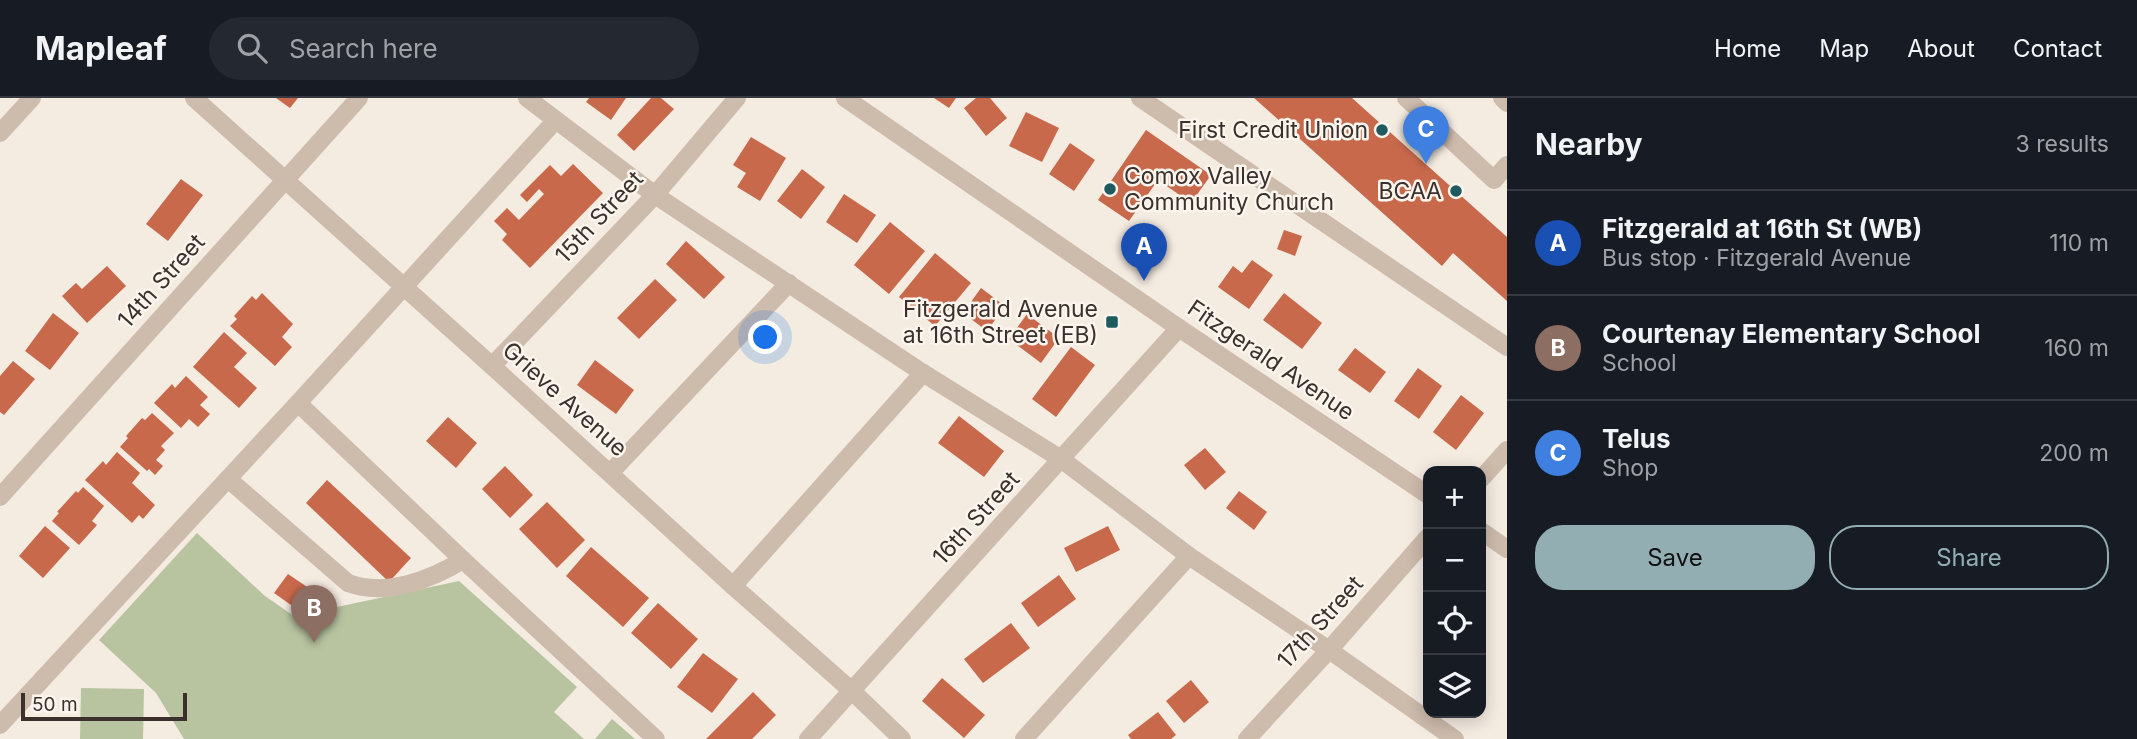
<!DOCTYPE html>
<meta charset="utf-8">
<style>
body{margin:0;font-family:Inter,sans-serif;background:#242831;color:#f1f3f6}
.controls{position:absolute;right:21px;bottom:21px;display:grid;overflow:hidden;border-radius:14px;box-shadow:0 4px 18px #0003}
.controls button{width:63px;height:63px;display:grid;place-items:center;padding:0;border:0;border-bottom:2px solid #363941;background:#171b24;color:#f1f3f6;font:35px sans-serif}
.scale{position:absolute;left:21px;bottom:18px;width:166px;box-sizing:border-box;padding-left:7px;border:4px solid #3b302b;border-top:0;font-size:19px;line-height:24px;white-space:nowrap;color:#3b302b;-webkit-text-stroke:5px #fbf5ee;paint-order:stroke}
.you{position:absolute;left:766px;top:240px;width:24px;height:24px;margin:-18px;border:5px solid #fff;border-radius:50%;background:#1a73e8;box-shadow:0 0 0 10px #1a73e833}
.badge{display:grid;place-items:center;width:46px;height:46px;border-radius:50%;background:#92aeb2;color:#fff;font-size:23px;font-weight:700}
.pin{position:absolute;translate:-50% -58px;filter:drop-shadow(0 2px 4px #0008)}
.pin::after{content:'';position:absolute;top:37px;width:24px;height:21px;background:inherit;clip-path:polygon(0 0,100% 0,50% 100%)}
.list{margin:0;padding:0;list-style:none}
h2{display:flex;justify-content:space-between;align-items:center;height:91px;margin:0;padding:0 28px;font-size:30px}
h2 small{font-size:23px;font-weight:400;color:#9ea1a6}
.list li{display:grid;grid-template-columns:46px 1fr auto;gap:21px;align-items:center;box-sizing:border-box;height:105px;padding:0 28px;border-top:2px solid #363941}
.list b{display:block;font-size:26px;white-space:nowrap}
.list p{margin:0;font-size:23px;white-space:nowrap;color:#9ea1a6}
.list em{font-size:23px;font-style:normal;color:#9ea1a6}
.actions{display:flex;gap:14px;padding:21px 28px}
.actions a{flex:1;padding:16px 0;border:2px solid #92aeb2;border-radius:28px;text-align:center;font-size:24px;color:#92aeb2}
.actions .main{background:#92aeb2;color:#111}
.icon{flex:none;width:38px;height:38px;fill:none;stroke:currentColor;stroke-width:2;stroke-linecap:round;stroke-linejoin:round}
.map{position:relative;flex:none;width:1507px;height:641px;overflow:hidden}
header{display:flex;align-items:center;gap:42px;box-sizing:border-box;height:98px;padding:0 35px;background:#171b24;border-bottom:2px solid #363941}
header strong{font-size:33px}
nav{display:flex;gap:38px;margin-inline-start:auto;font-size:24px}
.search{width:490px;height:63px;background:#242831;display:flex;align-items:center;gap:18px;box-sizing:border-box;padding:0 24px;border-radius:38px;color:#9ea1a6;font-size:26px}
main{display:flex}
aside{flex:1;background:#171b24}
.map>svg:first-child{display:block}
</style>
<header>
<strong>Mapleaf</strong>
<div class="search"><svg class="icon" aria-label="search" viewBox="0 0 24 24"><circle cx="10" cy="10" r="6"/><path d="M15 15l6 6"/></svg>Search here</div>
<nav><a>Home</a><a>Map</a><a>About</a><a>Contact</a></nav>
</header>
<main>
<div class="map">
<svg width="1507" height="641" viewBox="0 0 1507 641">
<rect width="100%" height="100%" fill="#f4ebe1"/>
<g fill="#b8c4a0">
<polygon points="197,435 265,498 304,525 325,502 337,509 459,483 577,589 554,614 584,641 184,641 156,595 99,542"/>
<polygon points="81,590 144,591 143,641 80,641"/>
<polygon points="612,621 635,641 595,641"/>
</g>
<g fill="#c8694b">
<polygon points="276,0 298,0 290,10"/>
<polygon points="589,0 626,0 611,22 586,4"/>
<polygon points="651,0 661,0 674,11 634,53 617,37"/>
<polygon points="934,0 956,0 949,10"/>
<polygon points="976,0 990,0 1007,20 986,38 964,10"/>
<polygon points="1254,0 1352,0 1507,139 1507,203 1453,155 1442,168"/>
<polygon points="1026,14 1059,30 1042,64 1009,48"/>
<polygon points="1146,32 1211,77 1191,105 1158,82 1129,123 1098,102"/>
<polygon points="751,39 786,60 760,103 737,89 746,75 733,67"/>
<polygon points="1070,45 1095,62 1074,93 1049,76"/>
<polygon points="573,66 603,95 530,170 502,142 507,136 494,123 507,110 519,122 544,96 539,91 527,104 520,97 550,67 561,78"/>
<polygon points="802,71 825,89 801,121 777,103"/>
<polygon points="181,81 203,97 168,143 146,126"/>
<polygon points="844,96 876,117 857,145 826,124"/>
<polygon points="890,124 925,153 889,196 854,167"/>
<polygon points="1284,132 1302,138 1295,158 1277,151"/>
<polygon points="686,143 725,179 704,201 666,166"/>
<polygon points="935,155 971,185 935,228 899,199"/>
<polygon points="1252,162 1273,177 1249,211 1218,189 1233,168 1242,175"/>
<polygon points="107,168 126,188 87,225 62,198 76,185 82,191"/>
<polygon points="655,181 677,202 639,241 617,220"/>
<polygon points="981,190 1005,208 987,233 963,215"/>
<polygon points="262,195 293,226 282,239 292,249 275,268 230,228 237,221 234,218 252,198 256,202"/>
<polygon points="1284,195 1322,225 1302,251 1263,222"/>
<polygon points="53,215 79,235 50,272 25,253"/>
<polygon points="1027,216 1059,240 1041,265 1009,241"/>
<polygon points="224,234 247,255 234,269 257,290 239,310 193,269"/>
<polygon points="1071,249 1095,267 1056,319 1032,301"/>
<polygon points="1355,250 1386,274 1370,295 1338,272"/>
<polygon points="595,262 634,292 616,316 577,287"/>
<polygon points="13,263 35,281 4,317 0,314 0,278"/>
<polygon points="1418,270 1442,288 1419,321 1394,303"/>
<polygon points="186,278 208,299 200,307 210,316 198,329 189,321 181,330 154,305 172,286 175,290"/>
<polygon points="1461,297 1484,315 1456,352 1433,334"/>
<polygon points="152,315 174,335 161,348 165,352 156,362 163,368 155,377 149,371 147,373 120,349 128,340 126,338 142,320 145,322"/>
<polygon points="959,318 1004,353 984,379 938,345"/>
<polygon points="448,319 477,345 456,370 426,343"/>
<polygon points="1205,350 1226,374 1205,392 1184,367"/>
<polygon points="117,354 140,375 132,385 155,407 143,421 139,417 132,425 85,382 103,363 106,367"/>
<polygon points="505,368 533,397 510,420 482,391"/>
<polygon points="327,382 411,460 389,484 306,405"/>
<polygon points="83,389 104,408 92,423 97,427 79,447 52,423 59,415 57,414 76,393 78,395"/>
<polygon points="1239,393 1267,414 1254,432 1226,410"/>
<polygon points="547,404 585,442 557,470 519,431"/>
<polygon points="45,428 70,450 43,480 19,458"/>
<polygon points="1108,428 1120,452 1076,474 1064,450"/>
<polygon points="591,449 649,500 623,529 566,478"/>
<polygon points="288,476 319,497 305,517 274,495"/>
<polygon points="1059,477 1076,501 1038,529 1021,505"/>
<polygon points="658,505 698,541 671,571 631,535"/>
<polygon points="1011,525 1030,550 983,585 964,561"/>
<polygon points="703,555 738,581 712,615 677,589"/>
<polygon points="942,580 985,617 964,640 922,603"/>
<polygon points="1191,582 1209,604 1184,625 1166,603"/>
<polygon points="753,594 776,617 752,641 706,641"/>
<polygon points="1158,614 1176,637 1171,641 1131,641 1128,637"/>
</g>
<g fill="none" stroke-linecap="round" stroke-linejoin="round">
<g stroke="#cdbbac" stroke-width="18">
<polyline points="194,0 492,268 733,488 852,593 902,641"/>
<polyline points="527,0 655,97 923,275 1061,361 1189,458 1329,552 1455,641"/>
<polyline points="845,0 1179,230 1428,397"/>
<polyline points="1140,0 1507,249"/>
<polyline points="1406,0 1494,82 1507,67"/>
<polyline points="1502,0 1507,5"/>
<polyline points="0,35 32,0"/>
<polyline points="492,268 655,97 737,0"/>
<polyline points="298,305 463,462 656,641"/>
<polyline points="610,375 789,185"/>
<path d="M228,381l120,104c38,14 82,-3 115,-23"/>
<polyline points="1481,381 1507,352"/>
<polyline points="0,399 359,0"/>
<polyline points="1481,433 1507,451"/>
<polyline points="733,488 923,275"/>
<polyline points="0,627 298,305 555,23"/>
<polyline points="808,641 1179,230"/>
<polyline points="1024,641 1189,458"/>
<polyline points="1247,641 1329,552 1428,439"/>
</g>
</g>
<g fill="#1f5a5e" stroke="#fbf5ee" stroke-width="2.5">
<circle cx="1382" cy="32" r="7"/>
<circle cx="1110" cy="91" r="7"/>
<circle cx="1456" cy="93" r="7"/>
<rect x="1105" y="217" width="14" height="14" rx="3.5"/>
</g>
<g text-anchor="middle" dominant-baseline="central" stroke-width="5" stroke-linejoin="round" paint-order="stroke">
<g font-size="23" fill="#3b302b" stroke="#fbf5ee" text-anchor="end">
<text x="1368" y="32">First Credit Union</text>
<text x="1124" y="78" text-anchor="start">Comox Valley<tspan x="1124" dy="26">Community Church</tspan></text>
<text x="1442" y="93">BCAA</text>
<text x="1098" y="211">Fitzgerald Avenue<tspan x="1098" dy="26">at 16th Street (EB)</tspan></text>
</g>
<g font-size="23" fill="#3b302b" stroke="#fbf5ee">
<text transform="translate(599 119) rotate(-47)">15th Street</text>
<text transform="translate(161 183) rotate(-48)">14th Street</text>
<text transform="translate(1271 262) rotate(34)">Fitzgerald Avenue</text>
<text transform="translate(565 301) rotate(42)">Grieve Avenue</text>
<text transform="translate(976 420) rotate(-48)">16th Street</text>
<text transform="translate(1320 524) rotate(-48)">17th Street</text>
</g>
</g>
</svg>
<div class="controls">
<button>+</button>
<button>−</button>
<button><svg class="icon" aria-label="locate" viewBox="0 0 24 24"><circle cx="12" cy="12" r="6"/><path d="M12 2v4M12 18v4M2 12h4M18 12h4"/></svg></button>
<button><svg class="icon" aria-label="layers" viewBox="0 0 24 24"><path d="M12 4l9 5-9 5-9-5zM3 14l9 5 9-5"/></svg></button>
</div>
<div class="scale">50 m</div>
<div class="you"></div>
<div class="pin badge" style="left:1144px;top:183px;background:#1a4fb4">A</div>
<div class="pin badge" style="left:314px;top:545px;background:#8d6e63">B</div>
<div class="pin badge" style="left:1426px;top:66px;background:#3f7fe0">C</div>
</div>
<aside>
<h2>Nearby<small>3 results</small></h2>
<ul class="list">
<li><span class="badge" style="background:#1a4fb4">A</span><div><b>Fitzgerald at 16th St (WB)</b><p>Bus stop · Fitzgerald Avenue</p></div><em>110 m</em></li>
<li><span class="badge" style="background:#8d6e63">B</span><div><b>Courtenay Elementary School</b><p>School</p></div><em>160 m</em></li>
<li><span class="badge" style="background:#3f7fe0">C</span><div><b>Telus</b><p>Shop</p></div><em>200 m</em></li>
</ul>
<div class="actions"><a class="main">Save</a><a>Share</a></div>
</aside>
</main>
